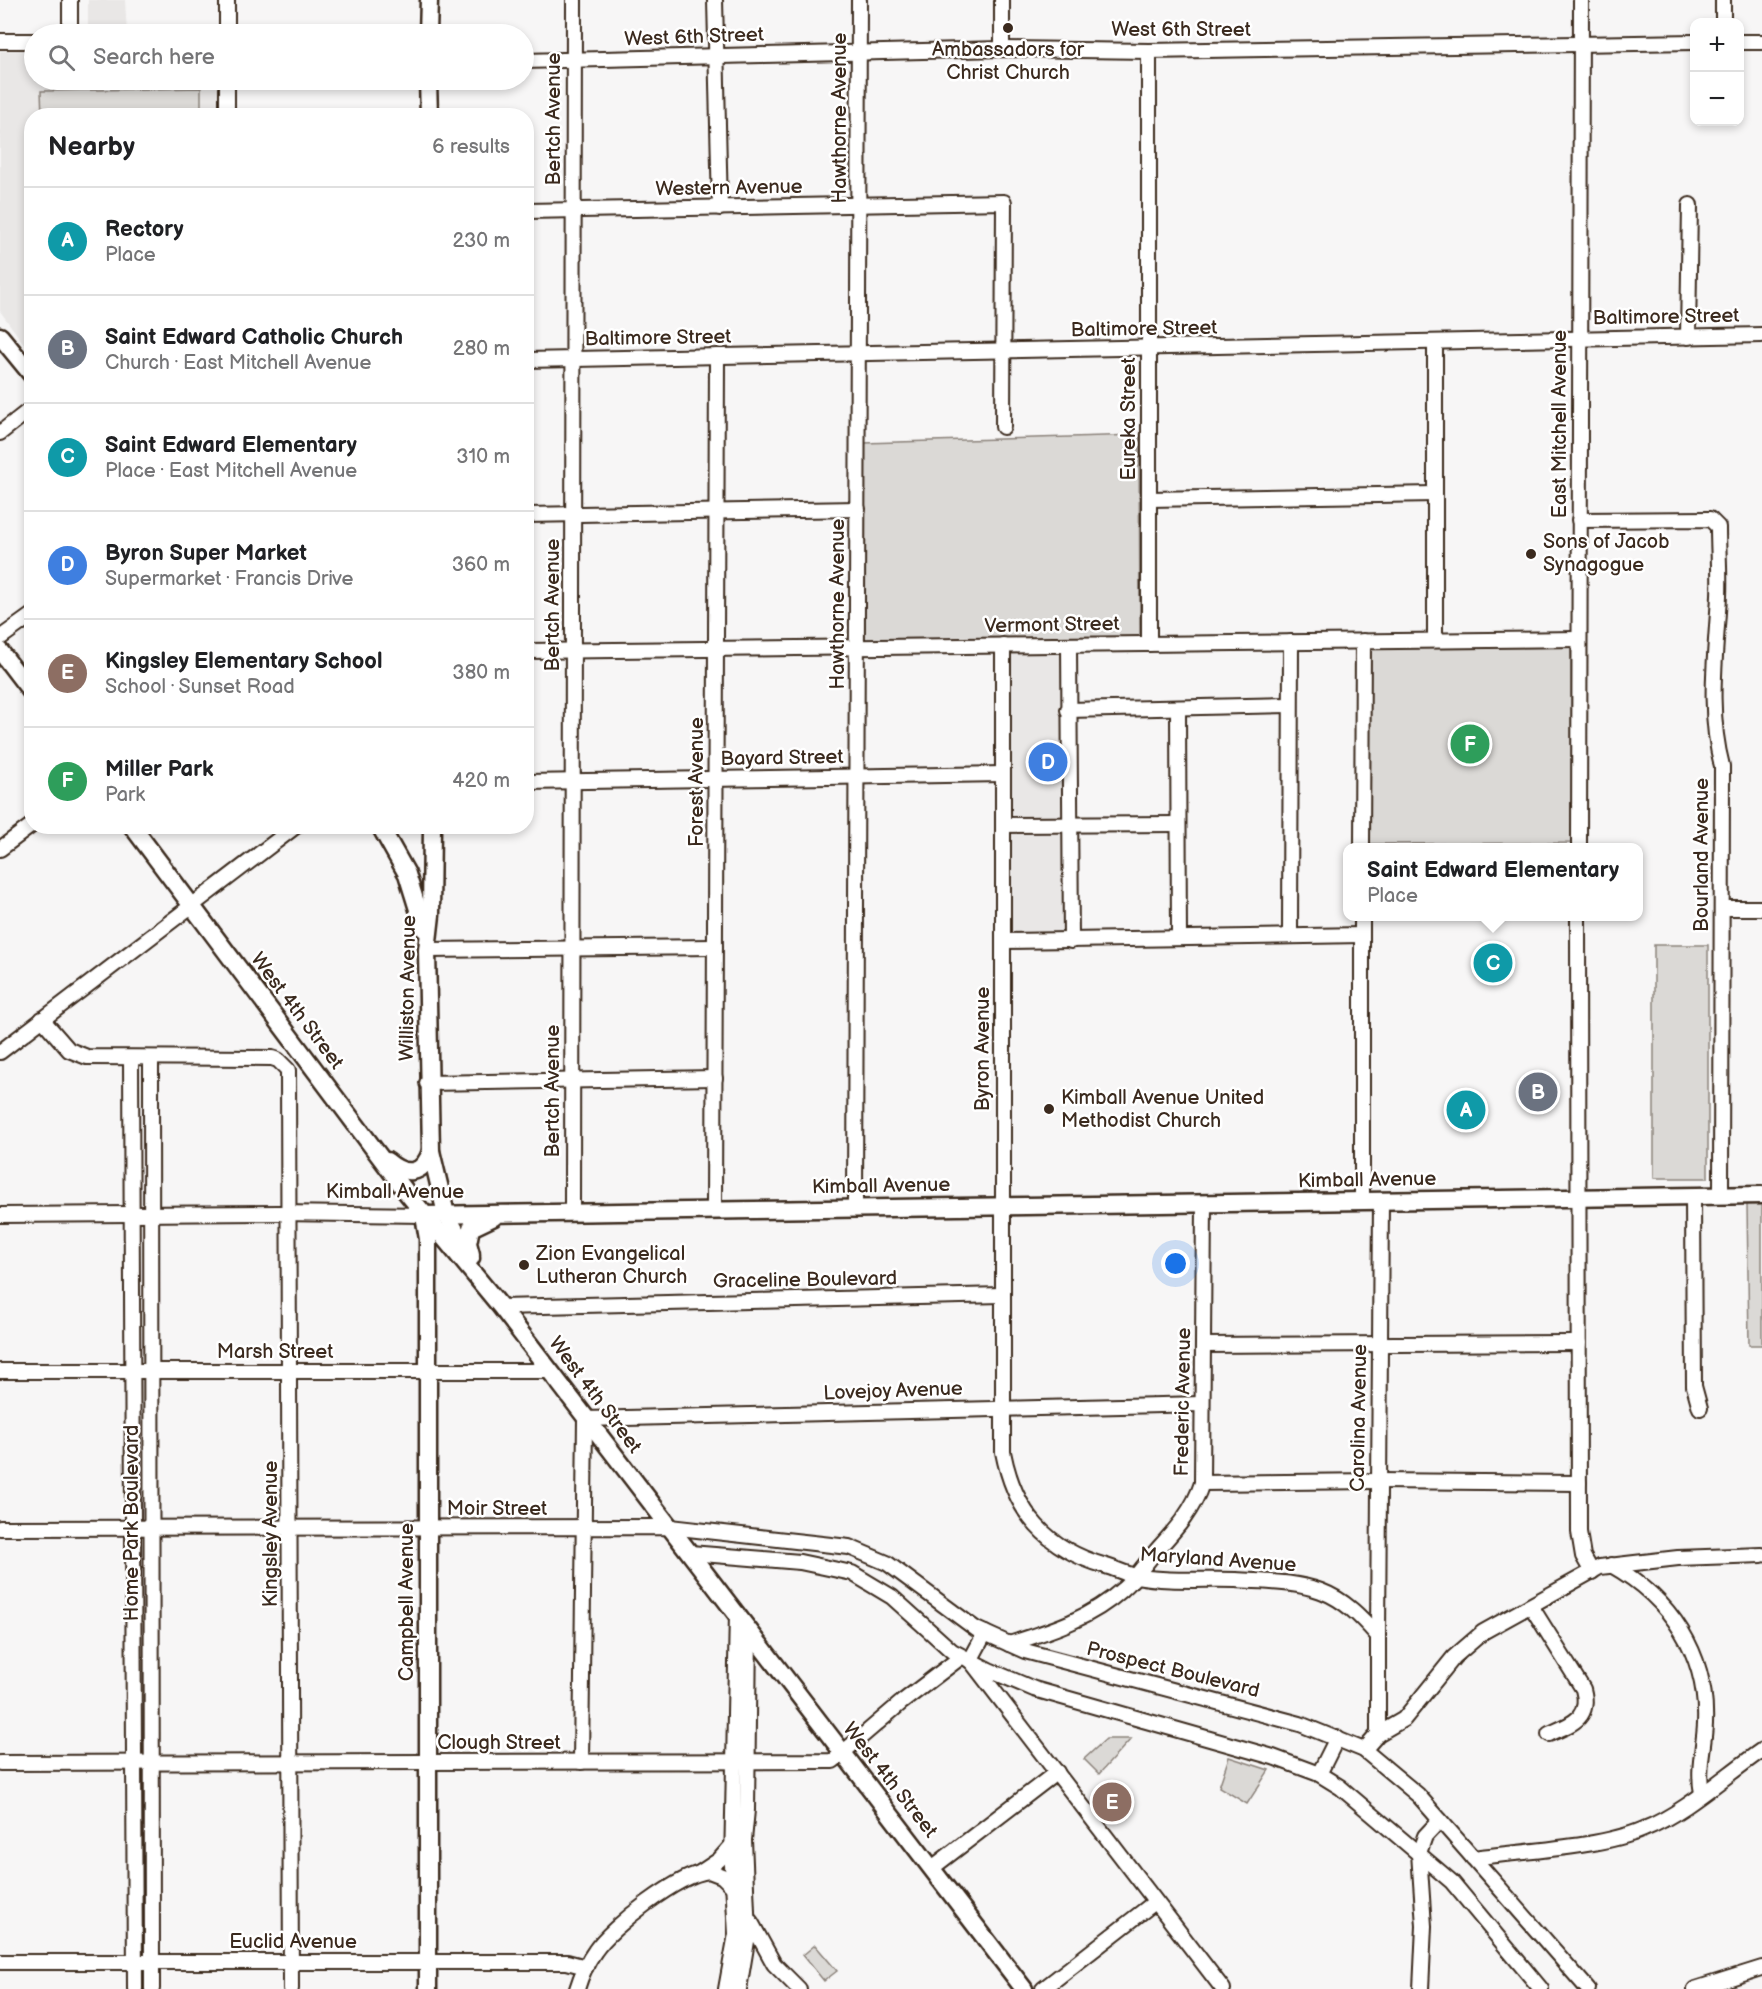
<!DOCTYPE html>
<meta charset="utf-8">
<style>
body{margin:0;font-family:"Balsamiq Sans",sans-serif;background:#f2f2f2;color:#202124}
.controls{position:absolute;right:18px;top:18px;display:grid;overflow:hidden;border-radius:12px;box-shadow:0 3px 9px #0003}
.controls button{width:54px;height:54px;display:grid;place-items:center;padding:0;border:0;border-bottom:2px solid #e0e0e0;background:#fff;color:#202124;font:30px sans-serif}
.you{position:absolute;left:1176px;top:1264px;width:21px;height:21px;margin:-15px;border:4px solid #fff;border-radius:50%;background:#1a73e8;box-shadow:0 0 0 9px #1a73e833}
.badge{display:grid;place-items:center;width:39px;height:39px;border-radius:50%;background:#7c3aed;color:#fff;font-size:20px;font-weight:700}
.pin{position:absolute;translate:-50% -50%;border:3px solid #fff;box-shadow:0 2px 6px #0006}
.popup{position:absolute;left:1343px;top:843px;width:300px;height:78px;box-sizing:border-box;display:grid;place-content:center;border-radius:12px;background:#fff;filter:drop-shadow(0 2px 4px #0005);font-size:20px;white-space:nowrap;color:#757577}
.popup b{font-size:22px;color:#202124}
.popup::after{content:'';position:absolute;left:50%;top:100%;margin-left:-12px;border:12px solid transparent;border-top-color:#fff}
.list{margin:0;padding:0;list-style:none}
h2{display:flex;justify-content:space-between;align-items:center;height:78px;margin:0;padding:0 24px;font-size:26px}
h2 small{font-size:20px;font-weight:400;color:#757577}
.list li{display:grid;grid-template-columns:39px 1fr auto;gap:18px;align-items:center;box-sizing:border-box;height:108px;padding:0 24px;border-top:2px solid #e0e0e0}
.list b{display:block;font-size:22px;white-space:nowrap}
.list p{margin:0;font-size:20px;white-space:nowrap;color:#757577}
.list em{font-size:20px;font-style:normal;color:#757577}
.icon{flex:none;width:33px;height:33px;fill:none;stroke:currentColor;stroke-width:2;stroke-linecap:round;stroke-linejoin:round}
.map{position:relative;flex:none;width:1762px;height:1989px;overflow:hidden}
.search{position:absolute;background:#fff;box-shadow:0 3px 9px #0003;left:24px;top:24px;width:510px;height:66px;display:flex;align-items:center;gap:15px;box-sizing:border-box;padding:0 21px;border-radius:33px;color:#757577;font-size:22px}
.panel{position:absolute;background:#fff;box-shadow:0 3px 9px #0003;left:24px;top:108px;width:510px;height:726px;border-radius:24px}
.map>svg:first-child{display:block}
</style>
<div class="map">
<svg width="1762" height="1989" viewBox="0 0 1762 1989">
<rect width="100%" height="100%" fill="#f7f6f6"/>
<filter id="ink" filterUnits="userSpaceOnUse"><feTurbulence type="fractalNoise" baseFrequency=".0167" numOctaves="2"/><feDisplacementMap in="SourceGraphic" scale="12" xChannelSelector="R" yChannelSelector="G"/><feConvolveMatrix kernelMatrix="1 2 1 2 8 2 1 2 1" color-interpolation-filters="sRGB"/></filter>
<g filter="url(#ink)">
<g fill="#e9e7e6">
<polygon points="88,0 125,0 127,34 88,34"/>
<polygon points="34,50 34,80 222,80 222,115 32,116 31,354 0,311 0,51"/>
<polygon points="1061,638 1070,950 1007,950 1008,640"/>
</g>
<g fill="#dbd9d6" stroke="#8b827a" stroke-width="1.5">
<polygon points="201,88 201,115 42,115 41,91"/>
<polygon points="1139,435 1140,637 865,641 864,443"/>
<polygon points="1368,645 1571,645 1572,843 1367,844"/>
<rect x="1654" y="945" width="54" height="233"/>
<polygon points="1762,1202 1762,1345 1749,1345 1747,1203"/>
<polygon points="1106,1739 1131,1739 1099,1774 1084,1759"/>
<polygon points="1229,1757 1269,1770 1247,1804 1219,1787"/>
<polygon points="815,1945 837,1971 824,1981 803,1955"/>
</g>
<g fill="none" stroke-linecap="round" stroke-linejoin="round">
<defs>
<g id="minor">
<polyline points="70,0 70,34"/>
<polyline points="715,0 720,208"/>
<polyline points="1723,22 1723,0"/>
<polyline points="227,34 227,0"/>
<polyline points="0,41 34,41"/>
<polyline points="1740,42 1762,42"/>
<polyline points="1002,49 1002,0"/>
<polyline points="524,61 1002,49 1149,51 1694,42"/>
<polyline points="227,80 227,116"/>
<polyline points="526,211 1004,202 1003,427"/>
<polyline points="1688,337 1690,205"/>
<polyline points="526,360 1762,335"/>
<polyline points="0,433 32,408"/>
<polyline points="1149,499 1435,494"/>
<polyline points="526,515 858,509"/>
<path d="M1579,520l131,-1 8,8c0,22 2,46 1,69 -3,57 -12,114 3,170l-1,430"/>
<polyline points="0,638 32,615"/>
<polyline points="1435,640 1435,342"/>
<polyline points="1149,644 1149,51"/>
<path d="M1003,645v807c12,61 43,97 103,114 10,3 20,8 30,10 30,6 69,3 100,4 29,2 58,1 85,11 24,9 40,26 57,45v98"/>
<polyline points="1069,645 1071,941"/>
<polyline points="526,651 1579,639"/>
<polyline points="1178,708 1179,938"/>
<polyline points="1068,710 1290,705"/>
<polyline points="526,782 1003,774"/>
<polyline points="1003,825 1178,824"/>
<polyline points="1362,848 1363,641"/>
<polyline points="1579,848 1581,0"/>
<polyline points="0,849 32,825"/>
<polyline points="1722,908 1762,908"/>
<polyline points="1578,916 1579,1532 1583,1556 1592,1572"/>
<polyline points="1290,936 1291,642"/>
<polyline points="1003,941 1362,935"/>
<polyline points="427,950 715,947"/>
<polyline points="42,1019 69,1050 87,1057 272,1058 278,1060 288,1070 291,1989"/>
<polyline points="0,1052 296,826"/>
<polyline points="131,1058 135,1989"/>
<polyline points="151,1058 152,1989"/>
<polyline points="427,1083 715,1078"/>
<polyline points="1693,1197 1694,1386 1700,1408"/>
<polyline points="1362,1201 1362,916"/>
<polyline points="855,1208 859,0"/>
<polyline points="714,1209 717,356"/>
<polyline points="572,1211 574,0"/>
<polyline points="0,1215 279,1213 424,1215"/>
<polyline points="501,1307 1002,1295"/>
<polyline points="1203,1345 1579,1343"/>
<polyline points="0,1371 550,1371"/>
<polyline points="1202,1483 1378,1481 1579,1483"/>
<polyline points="0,1528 670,1527 849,1547 887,1563 976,1629 1025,1651 1300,1724 1364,1750 1418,1795 1588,1989"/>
<polyline points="690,1553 800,1562 852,1573 892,1597 952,1651 989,1670 1034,1689 1273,1757 1319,1774 1340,1787 1452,1882 1541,1989"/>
<path d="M1611,1565c59,33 97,89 94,159 -1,24 -8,45 -3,69"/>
<path d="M1531,1606l52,83c8,29 -11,35 -34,45"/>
<polyline points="1378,1636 1381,1201"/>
<path d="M1009,1644c41,-13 81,-25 114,-55 13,-11 22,-25 33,-38 19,-21 37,-40 46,-68l2,-280"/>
<polyline points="970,1661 985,1633"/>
<polyline points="974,1665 1223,1989"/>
<polyline points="1364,1750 1378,1734 1404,1719 1454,1657 1483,1632 1600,1567 1678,1558 1762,1555"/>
<polyline points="581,1762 585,1419 1202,1404"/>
<polyline points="0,1763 833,1761 902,1702 961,1657"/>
<polyline points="1319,1774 1337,1738"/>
<path d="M1473,1858c49,-7 127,-10 171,-29 39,-15 83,-55 118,-79"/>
<polyline points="932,1868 1057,1772"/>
<polyline points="701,1872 719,1860 733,1844"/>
<polyline points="751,1922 774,1964 799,1989"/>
<polyline points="0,1962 567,1962 586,1967"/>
<path d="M577,1989c4,-13 10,-27 18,-38 17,-25 84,-77 114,-80l13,5 13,13"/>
<polyline points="726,1989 736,1934 732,1865 737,1613"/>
<polyline points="739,1989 748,1935 744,1840 747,1810 749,1629"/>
<polyline points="1043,1989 1155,1902"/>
<polyline points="1421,1989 1424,1926 1419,1853 1425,1836 1440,1820"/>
<polyline points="1695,1989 1762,1968"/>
</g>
<g id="major">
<polyline points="428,34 429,0"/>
<polyline points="428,80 429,116"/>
<polyline points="0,336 32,375"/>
<polyline points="0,651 32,693"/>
<polyline points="132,826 407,1193 501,1307 1024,1989"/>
<polyline points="380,826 407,874 424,929"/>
<polyline points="432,826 431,915 427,950 431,1151 446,1214 471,1258"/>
<path d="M387,1161c19,16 36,14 44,-10"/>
<polyline points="424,1215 1762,1195"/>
<polyline points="424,1216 428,1239 428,1989"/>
<polyline points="471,1254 468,1243 471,1228 494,1217"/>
</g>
</defs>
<use href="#minor" stroke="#3b2a1e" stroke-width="18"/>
<use href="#major" stroke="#3b2a1e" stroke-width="21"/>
<use href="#minor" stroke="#fff" stroke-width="14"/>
<use href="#major" stroke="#fff" stroke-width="16"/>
</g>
</g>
<g fill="#3b2a1e" stroke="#fff" stroke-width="2">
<circle cx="1008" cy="28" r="6"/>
<circle cx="1531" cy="554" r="6"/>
<circle cx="1049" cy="1109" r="6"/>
<circle cx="524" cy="1265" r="6"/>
</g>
<g text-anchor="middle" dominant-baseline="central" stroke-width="5" stroke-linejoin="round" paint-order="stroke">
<g font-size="20" fill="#3b2a1e" stroke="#fff">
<text x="1181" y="30">West 6th Street</text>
<text transform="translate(694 37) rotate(-2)">West 6th Street</text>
<text transform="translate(840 118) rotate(-90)">Hawthorne Avenue</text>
<text transform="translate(554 119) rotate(-90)">Bertch Avenue</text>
<text transform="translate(729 188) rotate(-1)">Western Avenue</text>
<text transform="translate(1666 317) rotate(-1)">Baltimore Street</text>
<text transform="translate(1144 329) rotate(-1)">Baltimore Street</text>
<text transform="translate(658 338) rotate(-1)">Baltimore Street</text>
<text transform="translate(1129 419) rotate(-90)">Eureka Street</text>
<text transform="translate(1560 424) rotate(-90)">East Mitchell Avenue</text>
<text transform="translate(838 604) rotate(-90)">Hawthorne Avenue</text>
<text transform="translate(553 605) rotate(-90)">Bertch Avenue</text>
<text transform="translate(1052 625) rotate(-1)">Vermont Street</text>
<text transform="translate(782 758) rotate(-1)">Bayard Street</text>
<text transform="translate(697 782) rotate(-90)">Forest Avenue</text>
<text transform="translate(1702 855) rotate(-90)">Bourland Avenue</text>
<text transform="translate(408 988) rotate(-89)">Williston Avenue</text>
<text transform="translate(297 1011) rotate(53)">West 4th Street</text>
<text transform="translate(983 1049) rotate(-90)">Byron Avenue</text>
<text transform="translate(553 1091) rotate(-90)">Bertch Avenue</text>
<text transform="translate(1367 1180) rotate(-1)">Kimball Avenue</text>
<text transform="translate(881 1186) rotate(-1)">Kimball Avenue</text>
<text x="395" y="1192">Kimball Avenue</text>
<text transform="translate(805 1280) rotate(-1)">Graceline Boulevard</text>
<text x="275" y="1352">Marsh Street</text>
<text transform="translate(893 1391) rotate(-2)">Lovejoy Avenue</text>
<text transform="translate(595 1395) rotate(53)">West 4th Street</text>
<text transform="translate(1183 1402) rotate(-89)">Frederic Avenue</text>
<text transform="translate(1359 1418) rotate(-89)">Carolina Avenue</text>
<text x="497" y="1509">Moir Street</text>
<text transform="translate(132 1523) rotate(-90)">Home Park Boulevard</text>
<text transform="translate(271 1534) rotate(-90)">Kingsley Avenue</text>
<text transform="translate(1218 1560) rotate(4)">Maryland Avenue</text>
<text transform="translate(407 1602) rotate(-90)">Campbell Avenue</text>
<text transform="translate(1173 1670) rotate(14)">Prospect Boulevard</text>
<text x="499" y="1743">Clough Street</text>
<text transform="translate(890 1780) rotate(52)">West 4th Street</text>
<text x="293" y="1942">Euclid Avenue</text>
</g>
<g font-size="20" fill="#3b2a1e" stroke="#fff" text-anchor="start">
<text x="1008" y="50" text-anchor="middle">Ambassadors for<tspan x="1008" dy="23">Christ Church</tspan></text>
<text x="1543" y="542">Sons of Jacob<tspan x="1543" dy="23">Synagogue</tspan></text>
<text x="1061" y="1098">Kimball Avenue United<tspan x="1061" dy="23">Methodist Church</tspan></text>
<text x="536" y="1254">Zion Evangelical<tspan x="536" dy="23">Lutheran Church</tspan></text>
</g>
</g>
</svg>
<div class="controls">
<button>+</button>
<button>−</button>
</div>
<div class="you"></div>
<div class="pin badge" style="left:1466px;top:1110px;background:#0f9aa8">A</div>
<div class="pin badge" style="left:1538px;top:1092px;background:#6b7280">B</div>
<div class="pin badge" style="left:1493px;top:963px;background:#0f9aa8">C</div>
<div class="popup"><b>Saint Edward Elementary</b>Place</div>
<div class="pin badge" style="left:1048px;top:762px;background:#3f7fe0">D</div>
<div class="pin badge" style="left:1112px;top:1802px;background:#8d6e63">E</div>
<div class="pin badge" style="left:1470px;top:744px;background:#2e9e5b">F</div>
<div class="search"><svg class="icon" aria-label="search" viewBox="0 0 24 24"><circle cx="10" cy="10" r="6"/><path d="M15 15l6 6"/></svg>Search here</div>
<section class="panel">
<h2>Nearby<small>6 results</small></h2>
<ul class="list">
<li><span class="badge" style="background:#0f9aa8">A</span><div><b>Rectory</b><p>Place</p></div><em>230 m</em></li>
<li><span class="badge" style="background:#6b7280">B</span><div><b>Saint Edward Catholic Church</b><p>Church · East Mitchell Avenue</p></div><em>280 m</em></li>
<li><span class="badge" style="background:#0f9aa8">C</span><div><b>Saint Edward Elementary</b><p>Place · East Mitchell Avenue</p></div><em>310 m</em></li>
<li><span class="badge" style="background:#3f7fe0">D</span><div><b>Byron Super Market</b><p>Supermarket · Francis Drive</p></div><em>360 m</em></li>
<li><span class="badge" style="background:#8d6e63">E</span><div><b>Kingsley Elementary School</b><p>School · Sunset Road</p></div><em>380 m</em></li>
<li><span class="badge" style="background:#2e9e5b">F</span><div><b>Miller Park</b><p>Park</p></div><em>420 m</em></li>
</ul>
</section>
</div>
